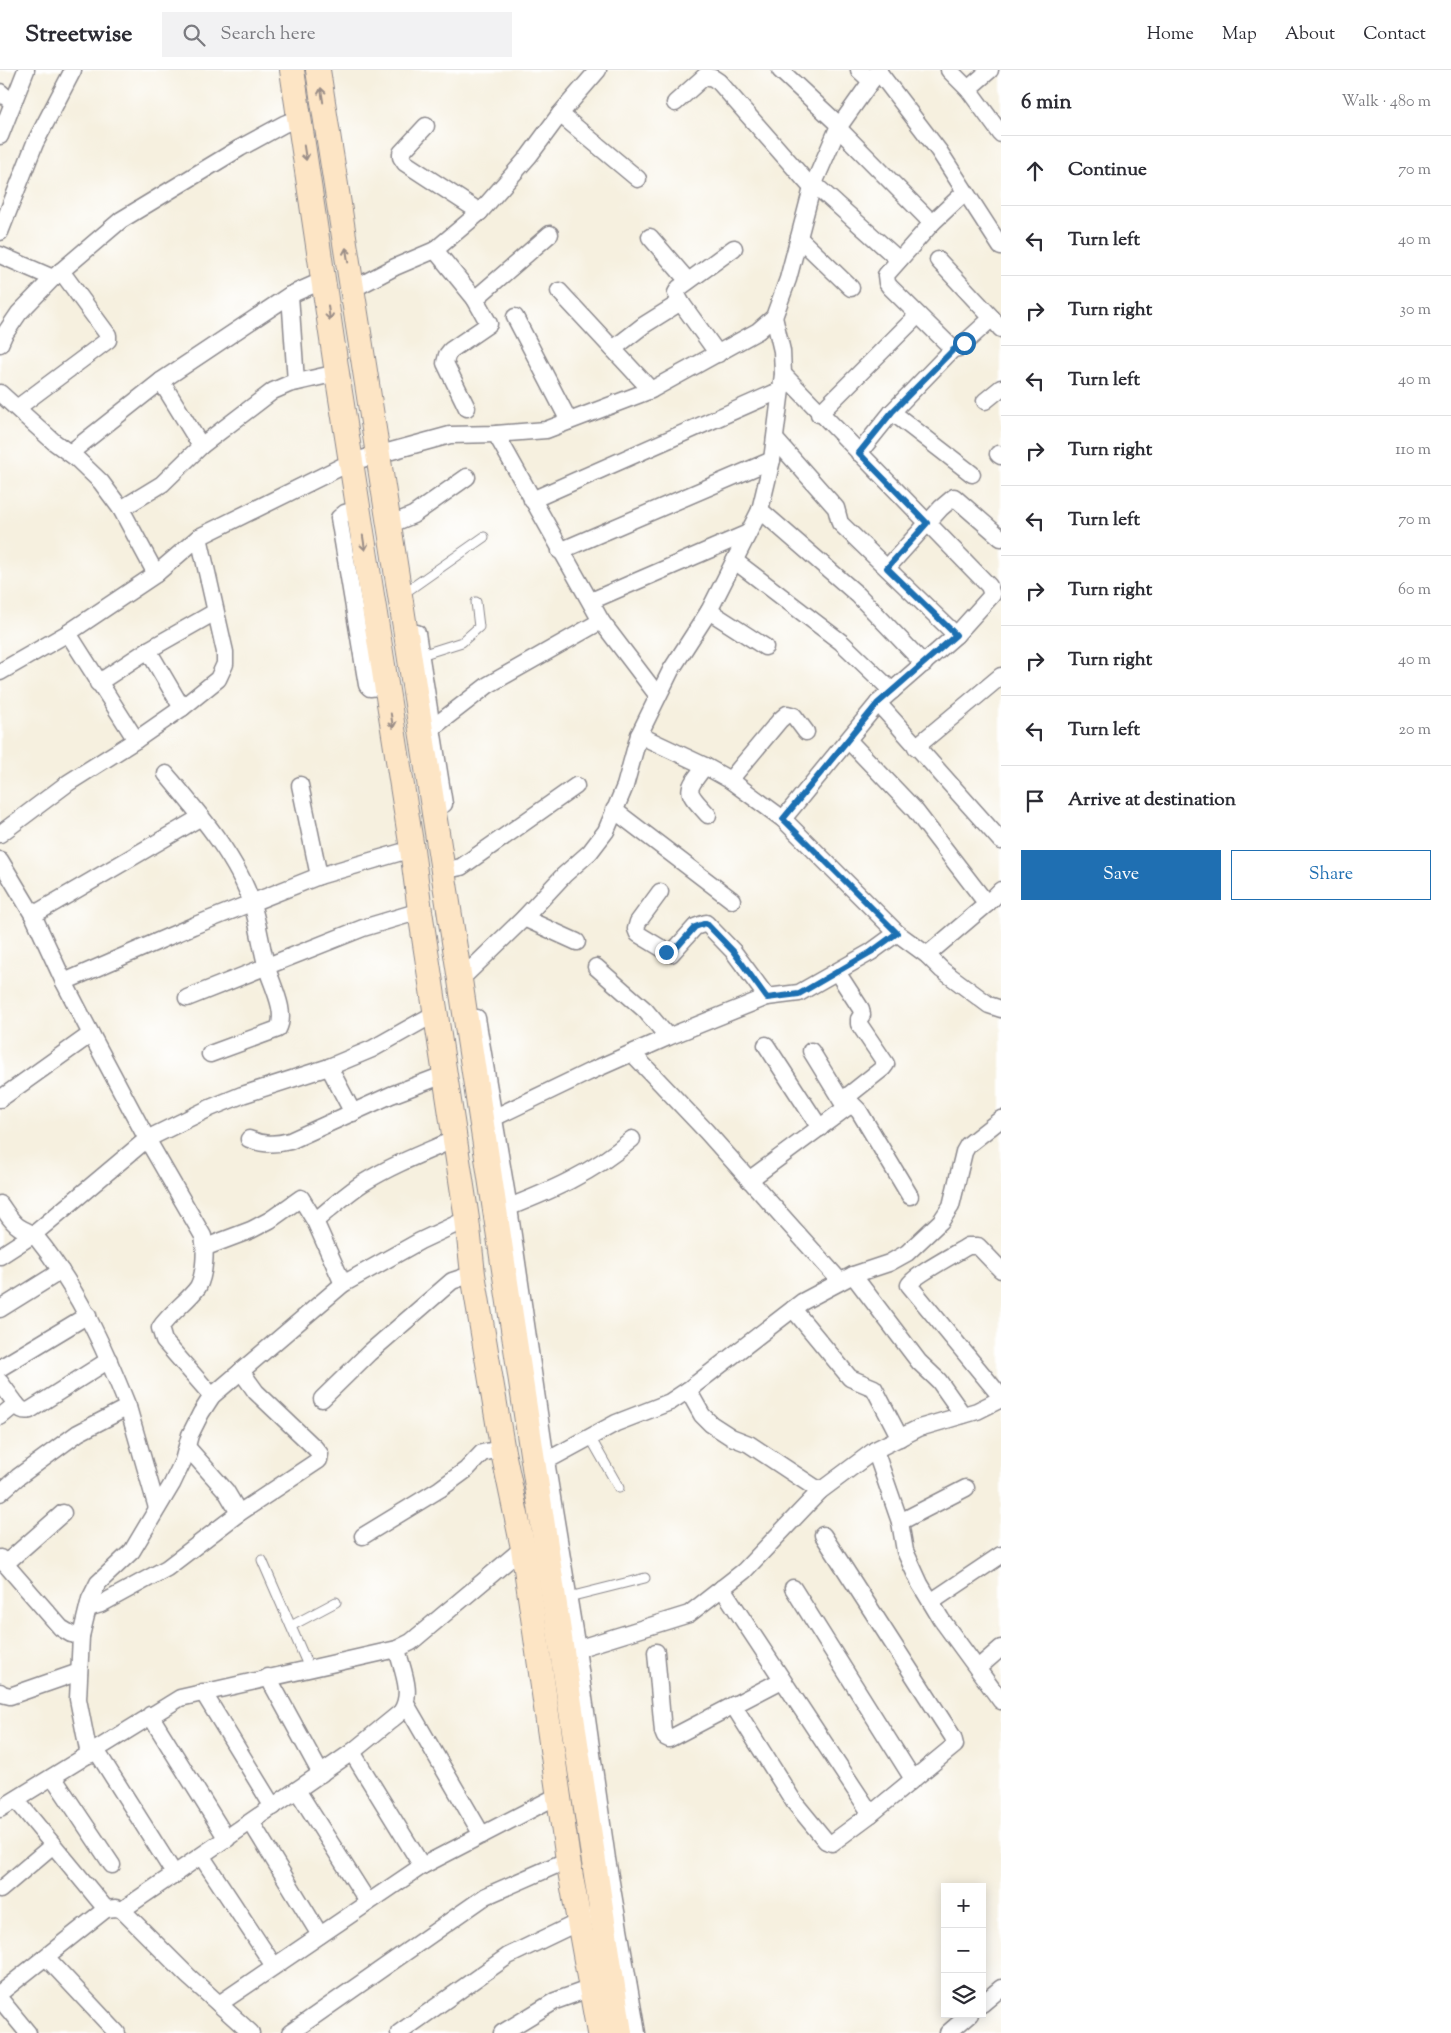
<!DOCTYPE html>
<meta charset="utf-8">
<style>
body{margin:0;font-family:"Sorts Mill Goudy",serif;background:#f2f2f3;color:#2b2b33}
.controls{position:absolute;right:15px;bottom:15px;display:grid;overflow:hidden;border-radius:0px;box-shadow:0 2px 12px #0003}
.controls button{width:45px;height:45px;display:grid;place-items:center;padding:0;border:0;border-bottom:1px solid #e1e1e2;background:#fff;color:#2b2b33;font:25px sans-serif}
.stop{position:absolute;width:15px;height:15px;margin:-11px;border:4px solid #1f6fb2;border-radius:50%;background:#fff}
.stop.end{background:#1f6fb2;border-color:#fff;box-shadow:0 1px 5px #0008}
.list{margin:0;padding:0;list-style:none}
h2{display:flex;justify-content:space-between;align-items:center;height:65px;margin:0;padding:0 20px;font-size:21px}
h2 small{font-size:16px;font-weight:400;color:#7c7c81}
.list li{display:grid;grid-template-columns:32px 1fr auto;gap:15px;align-items:center;box-sizing:border-box;height:70px;padding:0 20px;border-top:1px solid #e1e1e2}
.list b{display:block;font-size:19px;white-space:nowrap}
.list em{font-size:16px;font-style:normal;color:#7c7c81}
.actions{display:flex;gap:10px;padding:15px 20px}
.actions a{flex:1;padding:11px 0;border:1px solid #1f6fb2;border-radius:0px;text-align:center;font-size:18px;color:#1f6fb2}
.actions .main{background:#1f6fb2;color:#fff}
.icon{flex:none;width:28px;height:28px;fill:none;stroke:currentColor;stroke-width:2;stroke-linecap:round;stroke-linejoin:round}
.map{position:relative;flex:none;width:1001px;height:1963px;overflow:hidden}
header{display:flex;align-items:center;gap:30px;box-sizing:border-box;height:70px;padding:0 25px;background:#fff;border-bottom:1px solid #e1e1e2}
header strong{font-size:24px}
nav{display:flex;gap:28px;margin-inline-start:auto;font-size:18px}
.search{width:350px;height:45px;background:#f2f2f3;display:flex;align-items:center;gap:12px;box-sizing:border-box;padding:0 18px;border-radius:0px;color:#7c7c81;font-size:19px}
main{display:flex}
aside{flex:1;background:#fff}
.map>svg:first-child{display:block}
</style>
<header>
<strong>Streetwise</strong>
<div class="search"><svg class="icon" aria-label="search" viewBox="0 0 24 24"><circle cx="10" cy="10" r="6"/><path d="M15 15l6 6"/></svg>Search here</div>
<nav><a>Home</a><a>Map</a><a>About</a><a>Contact</a></nav>
</header>
<main>
<div class="map">
<svg width="1001" height="1963" viewBox="0 0 1001 1963">
<rect width="100%" height="100%" fill="#fff"/>
<filter id="ink" filterUnits="userSpaceOnUse"><feTurbulence type="fractalNoise" baseFrequency=".02" numOctaves="2"/><feDisplacementMap in="SourceGraphic" scale="10" xChannelSelector="R" yChannelSelector="G"/><feConvolveMatrix kernelMatrix="1 2 1 2 8 2 1 2 1" color-interpolation-filters="sRGB"/></filter>
<filter id="wash" filterUnits="userSpaceOnUse"><feTurbulence type="fractalNoise" baseFrequency=".0096" numOctaves="4" result="noise"/><feDisplacementMap in="SourceGraphic" scale="20" xChannelSelector="R" yChannelSelector="G"/><feGaussianBlur stdDeviation="1.12" result="paint"/><feColorMatrix in="noise" values="0 0 0 0 0 0 0 0 0 0 0 0 0 0 0 0 0 1.4 0 .05"/><feComposite in="paint" operator="in"/></filter>
<g filter="url(#wash)">
<rect width="100%" height="100%" fill="#f6f0df"/>
</g>
<g filter="url(#ink)">
<g fill="none" stroke-linecap="round" stroke-linejoin="round">
<defs>
<g id="service">
<polyline points="410,519 484,467"/>
<polyline points="421,585 462,572 479,557 476,532"/>
<polyline points="590,1367 619,1418"/>
<polyline points="262,1490 309,1598"/>
<polyline points="569,1527 645,1508"/>
<polyline points="291,1556 336,1532"/>
</g>
<g id="minor">
<polyline points="780,0 840,56"/>
<polyline points="859,0 871,11"/>
<polyline points="949,0 968,19 1001,64"/>
<polyline points="878,1 939,81 1001,177"/>
<polyline points="968,19 990,0"/>
<polyline points="0,22 13,33"/>
<polyline points="675,33 705,6 713,8 719,12 812,118"/>
<polyline points="560,44 638,109"/>
<polyline points="426,56 401,83 401,87 405,93 480,142"/>
<polyline points="838,58 932,153 965,122"/>
<polyline points="0,66 26,0"/>
<polyline points="814,114 899,190"/>
<polyline points="932,153 886,205 887,213 890,217 953,279 959,278 992,248 1001,259"/>
<polyline points="0,162 35,73 73,0"/>
<polyline points="650,167 688,211"/>
<polyline points="799,168 851,218"/>
<polyline points="435,180 475,229 550,164"/>
<polyline points="0,185 53,208"/>
<polyline points="938,190 992,248"/>
<polyline points="353,219 395,197 435,180 480,142 529,86 560,44 598,0"/>
<polyline points="559,221 651,320"/>
<polyline points="290,225 296,312"/>
<polyline points="682,234 676,223 679,218 734,178"/>
<polyline points="515,247 569,351"/>
<polyline points="0,274 4,265 19,243 53,208 121,150 240,78 284,54 299,48"/>
<polyline points="613,279 644,255 676,235 682,234 718,284"/>
<polyline points="783,304 989,516 992,525 956,565 878,633 783,749"/>
<polyline points="161,311 201,376"/>
<polyline points="0,323 54,372 76,388 101,412 121,439 156,504"/>
<polyline points="985,331 1001,318"/>
<polyline points="17,338 108,270 108,265 61,201"/>
<polyline points="467,338 445,293 447,285 451,280 489,254 475,229"/>
<polyline points="892,342 972,404"/>
<polyline points="819,344 918,245"/>
<polyline points="496,364 601,551"/>
<polyline points="775,369 836,438 840,453 956,565"/>
<polyline points="70,383 161,311 290,225 324,210"/>
<polyline points="859,383 892,342 953,279"/>
<polyline points="998,384 1001,386"/>
<polyline points="532,430 781,320"/>
<polyline points="121,439 162,414 201,376 273,321 289,314 337,303"/>
<polyline points="359,439 345,443 339,448 367,615 370,618 386,616"/>
<polyline points="760,440 858,525 924,594"/>
<polyline points="389,455 413,445 467,407"/>
<polyline points="560,481 772,390"/>
<polyline points="735,491 841,572 892,621"/>
<polyline points="887,498 941,438 954,427 1001,468"/>
<polyline points="591,531 748,463"/>
<polyline points="709,541 765,577"/>
<polyline points="68,563 136,670"/>
<polyline points="417,563 444,734"/>
<polyline points="148,580 182,638"/>
<polyline points="0,602 68,563 156,504 199,467 351,392 450,365 496,364 546,360 651,320 758,261 774,247 788,209 812,118 838,58 879,0"/>
<polyline points="98,613 148,580 215,542"/>
<polyline points="878,633 1001,771"/>
<polyline points="427,662 488,615 601,551 658,626"/>
<polyline points="639,665 705,696 730,710 783,749 897,863 927,885 942,900 989,935 1001,939"/>
<polyline points="848,670 914,739 987,834"/>
<polyline points="916,677 1001,606"/>
<path d="M705,696c-21,27 -19,24 3,49"/>
<path d="M166,704c30,36 72,84 86,130 7,21 9,45 16,67 5,16 19,42 10,58l-68,25"/>
<polyline points="730,710 780,650 787,644 794,646 806,662"/>
<polyline points="300,715 319,806"/>
<polyline points="614,740 732,830"/>
<polyline points="0,764 68,713 136,670 182,638 218,609 225,594 225,582 199,467"/>
<path d="M0,790l33,55 31,67 27,52 56,105 56,97c3,14 2,38 -5,51 -9,13 -28,26 -38,41l4,13 48,55"/>
<polyline points="442,801 461,797 576,716"/>
<polyline points="660,822 638,852 636,859 638,864 671,884 695,857 706,853 733,881 767,927"/>
<polyline points="33,845 201,747"/>
<polyline points="524,848 577,872"/>
<polyline points="927,885 987,834 1001,820"/>
<polyline points="596,897 645,940 668,967"/>
<polyline points="460,910 524,848 564,805 590,782 606,761 625,716 639,665 671,600 709,541 760,440 772,390 783,304 782,281 774,247"/>
<polyline points="64,912 193,856 319,806 412,779"/>
<polyline points="187,928 363,858 420,841"/>
<polyline points="477,948 509,1138 546,1391 577,1579 607,1789 637,1963"/>
<polyline points="766,975 820,1058"/>
<polyline points="811,981 846,1038"/>
<polyline points="633,984 706,1061 840,1211"/>
<polyline points="329,997 353,1043"/>
<polyline points="0,1029 91,964"/>
<polyline points="848,1030 859,1041 910,1126"/>
<polyline points="485,1052 589,1002 668,967 767,927 799,923 871,882 897,863"/>
<path d="M249,1069c14,6 26,6 41,2l101,-46 55,-21"/>
<polyline points="749,1110 846,1038 849,1025 883,998 886,994 859,954 859,949 862,945 861,939 837,902"/>
<path d="M0,1134c6,8 11,18 19,23 6,4 12,5 17,10 41,50 68,110 92,170l-50,26 -60,44 -18,16"/>
<path d="M499,1141c47,-18 95,-38 133,-72"/>
<path d="M315,1151c16,-13 31,-27 48,-38 29,-18 60,-30 90,-43"/>
<polyline points="206,1177 251,1160 270,1150 301,1128 315,1151 343,1214"/>
<polyline points="0,1186 34,1164 147,1069 210,1038 242,1025 329,997 372,979 436,943"/>
<path d="M1001,1200l-23,-24h-10c-11,7 -55,30 -59,39l92,112"/>
<polyline points="853,1205 919,1292 939,1311 963,1345"/>
<polyline points="0,1239 61,1201"/>
<polyline points="793,1239 850,1308 874,1318 900,1368"/>
<polyline points="0,1298 88,1245"/>
<polyline points="0,1312 16,1334 0,1347"/>
<polyline points="688,1320 702,1345 711,1354 731,1367 749,1374 820,1421"/>
<polyline points="322,1329 369,1283 452,1211 473,1204"/>
<path d="M16,1334c4,5 7,8 14,6l79,-50"/>
<polyline points="128,1337 157,1438"/>
<polyline points="187,1377 226,1421 239,1443"/>
<polyline points="875,1380 900,1452 905,1481 920,1514 941,1549 1001,1631"/>
<polyline points="537,1396 616,1353 670,1332 688,1320 802,1232 853,1205 889,1193 907,1183 941,1151 951,1136 964,1082 968,1075 1001,1049"/>
<polyline points="900,1452 966,1418"/>
<polyline points="363,1466 440,1419 466,1400 482,1383 495,1380 503,1382"/>
<polyline points="0,1488 61,1558 71,1564 81,1566"/>
<polyline points="5,1494 63,1443"/>
<polyline points="722,1518 871,1744 955,1675 953,1667 823,1465"/>
<polyline points="793,1518 913,1709"/>
<polyline points="931,1532 1001,1485"/>
<polyline points="88,1538 101,1534 167,1498 239,1443 319,1390 320,1384 315,1378 256,1322 241,1301"/>
<polyline points="567,1582 689,1544 744,1501 820,1421 875,1380 919,1358 977,1341 1001,1329"/>
<polyline points="656,1582 663,1662 665,1667 669,1669 782,1610"/>
<polyline points="978,1598 1001,1578"/>
<polyline points="268,1607 321,1704"/>
<polyline points="0,1622 2,1624 10,1626 79,1602"/>
<polyline points="203,1622 273,1737"/>
<polyline points="406,1634 482,1765"/>
<polyline points="733,1635 794,1732 826,1771 832,1773 871,1744"/>
<polyline points="150,1645 227,1769"/>
<polyline points="96,1680 175,1805"/>
<polyline points="352,1682 422,1796"/>
<polyline points="89,1685 78,1629 81,1566 90,1529 98,1513 132,1481 172,1414 183,1391 190,1365 201,1343 212,1326 343,1214 420,1171 467,1149"/>
<polyline points="53,1707 112,1795"/>
<polyline points="297,1720 368,1832"/>
<polyline points="17,1731 106,1839 116,1838 122,1840 188,1906 251,1963"/>
<polyline points="0,1739 180,1628 397,1579 411,1572 523,1478"/>
<polyline points="251,1752 320,1865"/>
<polyline points="202,1787 274,1896"/>
<polyline points="0,1820 53,1775"/>
<path d="M122,1840l230,-158 49,-40c13,-19 1,-42 -4,-63"/>
<polyline points="46,1887 117,1963"/>
<polyline points="0,1923 106,1839"/>
<polyline points="0,1929 28,1963"/>
<polyline points="219,1934 422,1796 559,1725"/>
<polyline points="982,1934 1001,1918"/>
<polyline points="290,1963 486,1826 568,1790"/>
<polyline points="399,1963 508,1886 587,1848"/>
<polyline points="502,1963 555,1931 591,1918"/>
<polyline points="948,1963 970,1944"/>
</g>
<g id="secondary">
<polyline points="292,0 337,303 412,779 420,841 467,1149 473,1204 503,1382 523,1478 568,1790 599,1963"/>
<polyline points="318,0 460,910 620,1963"/>
</g>
</defs>
<use href="#service" stroke="#8c898d" stroke-width="11"/>
<use href="#minor" stroke="#8c898d" stroke-width="19"/>
<use href="#secondary" stroke="#8c898d" stroke-width="26"/>
<use href="#service" stroke="#fff" stroke-width="9"/>
<use href="#minor" stroke="#fff" stroke-width="16"/>
<use href="#secondary" stroke="#fde5c5" stroke-width="24"/>
</g>
<defs><path id="oneway-shaft" d="M-6 0H5M1.5-3L5.5 0L1.5 3" fill="none" stroke-width="1.6" stroke-linecap="round" stroke-linejoin="round" transform="scale(1.25)"/></defs>
<g stroke="#9a8d87">
<use href="#oneway-shaft" transform="translate(322 25) rotate(-99)"/>
<use href="#oneway-shaft" transform="translate(305 83) rotate(81)"/>
<use href="#oneway-shaft" transform="translate(347 185) rotate(-99)"/>
<use href="#oneway-shaft" transform="translate(329 243) rotate(82)"/>
<use href="#oneway-shaft" transform="translate(364 473) rotate(81)"/>
<use href="#oneway-shaft" transform="translate(392 651) rotate(81)"/>
</g>
</g>
<g fill="none" stroke-linecap="round" stroke-linejoin="round" filter="url(#ink)">
<polyline stroke="#1f6fb2" stroke-width="6" points="666,882 671,884 695,857 706,853 733,881 767,928 799,924 871,882 897,863 783,749 878,633 956,565 887,498 927,453 859,383 892,342 953,280 964,273"/>
</g>
</svg>
<div class="controls">
<button>+</button>
<button>−</button>
<button><svg class="icon" aria-label="layers" viewBox="0 0 24 24"><path d="M12 4l9 5-9 5-9-5zM3 14l9 5 9-5"/></svg></button>
</div>
<div class="stop" style="left:964px;top:273px"></div>
<div class="stop end" style="left:666px;top:882px"></div>
</div>
<aside>
<h2>6 min<small>Walk · 480 m</small></h2>
<ul class="list">
<li><svg class="icon" aria-label="ahead" viewBox="0 0 24 24"><path d="M12 20V5M6 11l6-6 6 6"/></svg><div><b>Continue</b></div><em>70 m</em></li>
<li><svg class="icon" aria-label="left" viewBox="0 0 24 24"><path d="M17 20v-9H6M10 6l-5 5 5 5"/></svg><div><b>Turn left</b></div><em>40 m</em></li>
<li><svg class="icon" aria-label="right" viewBox="0 0 24 24"><path d="M7 20v-9h11M14 6l5 5-5 5"/></svg><div><b>Turn right</b></div><em>30 m</em></li>
<li><svg class="icon" aria-label="left" viewBox="0 0 24 24"><path d="M17 20v-9H6M10 6l-5 5 5 5"/></svg><div><b>Turn left</b></div><em>40 m</em></li>
<li><svg class="icon" aria-label="right" viewBox="0 0 24 24"><path d="M7 20v-9h11M14 6l5 5-5 5"/></svg><div><b>Turn right</b></div><em>110 m</em></li>
<li><svg class="icon" aria-label="left" viewBox="0 0 24 24"><path d="M17 20v-9H6M10 6l-5 5 5 5"/></svg><div><b>Turn left</b></div><em>70 m</em></li>
<li><svg class="icon" aria-label="right" viewBox="0 0 24 24"><path d="M7 20v-9h11M14 6l5 5-5 5"/></svg><div><b>Turn right</b></div><em>60 m</em></li>
<li><svg class="icon" aria-label="right" viewBox="0 0 24 24"><path d="M7 20v-9h11M14 6l5 5-5 5"/></svg><div><b>Turn right</b></div><em>40 m</em></li>
<li><svg class="icon" aria-label="left" viewBox="0 0 24 24"><path d="M17 20v-9H6M10 6l-5 5 5 5"/></svg><div><b>Turn left</b></div><em>20 m</em></li>
<li><svg class="icon" aria-label="arrive" viewBox="0 0 24 24"><path d="M6 21V4h12l-3 4 3 4H6"/></svg><div><b>Arrive at destination</b></div></li>
</ul>
<div class="actions"><a class="main">Save</a><a>Share</a></div>
</aside>
</main>
